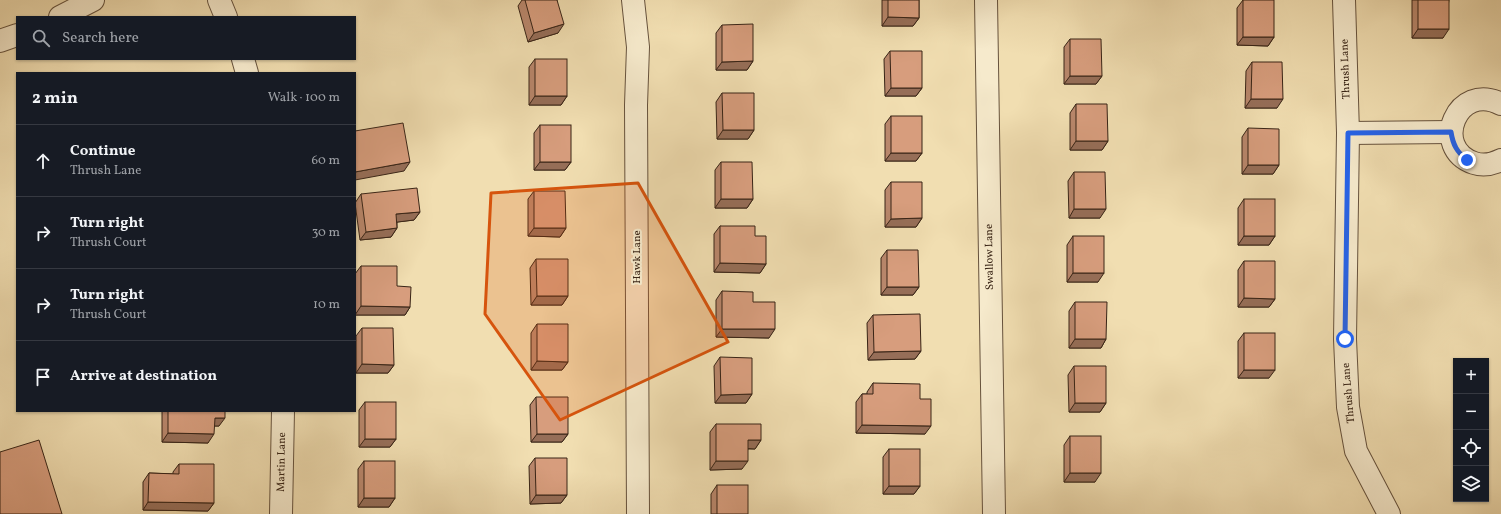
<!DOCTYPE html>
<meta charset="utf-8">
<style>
body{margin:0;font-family:Vollkorn,serif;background:#20242c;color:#f1f3f6}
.controls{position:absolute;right:12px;bottom:12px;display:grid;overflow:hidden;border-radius:0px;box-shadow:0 1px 3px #0004}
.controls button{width:36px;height:36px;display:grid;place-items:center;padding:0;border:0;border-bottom:1px solid #363941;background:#171b24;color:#f1f3f6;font:20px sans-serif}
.stop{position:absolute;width:12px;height:12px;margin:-9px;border:3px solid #2563eb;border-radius:50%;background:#fff}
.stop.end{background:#2563eb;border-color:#fff;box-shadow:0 1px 4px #0008}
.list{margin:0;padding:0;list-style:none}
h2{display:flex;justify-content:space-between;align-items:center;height:52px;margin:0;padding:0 16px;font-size:17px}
h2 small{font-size:13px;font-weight:400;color:#9ea1a6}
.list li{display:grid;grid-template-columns:26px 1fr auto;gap:12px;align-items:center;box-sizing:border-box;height:72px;padding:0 16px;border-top:1px solid #363941}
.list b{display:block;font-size:15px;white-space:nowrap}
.list p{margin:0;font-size:13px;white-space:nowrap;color:#9ea1a6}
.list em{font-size:13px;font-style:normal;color:#9ea1a6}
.icon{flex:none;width:22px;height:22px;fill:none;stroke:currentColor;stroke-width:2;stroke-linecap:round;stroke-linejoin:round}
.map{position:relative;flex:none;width:1501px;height:514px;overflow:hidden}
.search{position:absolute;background:#171b24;box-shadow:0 1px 3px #0004;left:16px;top:16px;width:340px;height:44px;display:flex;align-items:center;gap:10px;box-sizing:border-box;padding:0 14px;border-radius:0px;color:#9ea1a6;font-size:15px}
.panel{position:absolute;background:#171b24;box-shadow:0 1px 3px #0004;left:16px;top:72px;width:340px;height:340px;border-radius:0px}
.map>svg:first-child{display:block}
</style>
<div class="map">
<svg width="1501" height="514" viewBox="0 0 1501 514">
<rect width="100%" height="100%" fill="#f1deb1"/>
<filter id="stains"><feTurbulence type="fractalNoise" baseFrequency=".005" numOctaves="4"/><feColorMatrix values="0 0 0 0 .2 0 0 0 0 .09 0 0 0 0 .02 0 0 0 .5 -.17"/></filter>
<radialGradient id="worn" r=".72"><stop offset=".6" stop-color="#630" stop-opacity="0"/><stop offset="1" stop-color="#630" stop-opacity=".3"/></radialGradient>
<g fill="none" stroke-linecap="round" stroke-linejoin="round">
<defs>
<g id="minor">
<polyline points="219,0 226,17"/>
<polyline points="633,0 638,47 636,105 638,514"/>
<polyline points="986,0 994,514"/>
<polyline points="1344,0 1348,133 1345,339 1348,407 1356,451 1389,514"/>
<polyline points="60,17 93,0"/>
<polyline points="0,41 17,35"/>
<polyline points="243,59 247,73"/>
<path d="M1501,104c-44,-23 -71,44 -27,59 9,3 19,1 27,-3"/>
<polyline points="1348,133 1451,132"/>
<polyline points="281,514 283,411"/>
</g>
</defs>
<use href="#minor" stroke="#66523d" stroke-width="24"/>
<use href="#minor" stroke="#f6eacc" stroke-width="22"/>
</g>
<g fill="#b9876c" stroke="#382416">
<polygon points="522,0 557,0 558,33 528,42 518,6"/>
<polygon points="882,0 919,0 919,18 913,26 882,26"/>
<polygon points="1243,0 1274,37 1268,46 1237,45 1237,8"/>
<polygon points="1412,0 1449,0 1443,38 1412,38"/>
<polygon points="722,25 753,61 747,70 716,70 716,33"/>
<polygon points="1070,39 1102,76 1096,84 1064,84 1064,47"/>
<polygon points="890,51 922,88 916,96 885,96 884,59"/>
<polygon points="535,59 567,96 561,105 529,105 529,67"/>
<polygon points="1252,62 1277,108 1245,108 1246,71"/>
<polygon points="722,93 754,130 748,139 717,139 716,102"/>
<polygon points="1076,104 1108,141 1102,150 1070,150 1070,113"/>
<polygon points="891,116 922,153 916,161 885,161 885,124"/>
<polygon points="540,125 571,162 565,170 534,170 534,133"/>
<polygon points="1248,128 1279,165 1273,174 1242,174 1242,137"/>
<polygon points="721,162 753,199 747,208 715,208 715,170"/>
<polygon points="1074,172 1100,218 1069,218 1068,181"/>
<polygon points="891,182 922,218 916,227 885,227 885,190"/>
<polygon points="534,191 566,228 560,237 528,236 528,199"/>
<polygon points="361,194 420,212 414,220 397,222 397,228 391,237 360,240 355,203"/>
<polygon points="1244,199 1275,236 1269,245 1238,245 1238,208"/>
<polygon points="720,226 755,236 766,264 760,273 714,272 714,234"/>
<polygon points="1073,236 1098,282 1067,282 1067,245"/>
<polygon points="887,250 919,287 913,295 881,295 881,258"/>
<polygon points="536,259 568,296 562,305 531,305 530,268"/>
<polygon points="1244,261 1275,299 1269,307 1238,307 1238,270"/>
<polygon points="361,266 397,286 410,307 405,315 355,315 355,274"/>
<polygon points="722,291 753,302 769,338 716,337 716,300"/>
<polygon points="1075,302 1106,339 1101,348 1069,348 1069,311"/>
<polygon points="873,315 921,351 915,359 868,360 867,323"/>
<polygon points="537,324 568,362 562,370 531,370 531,333"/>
<polygon points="362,328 394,365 388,373 356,373 356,336"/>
<polygon points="1244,333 1269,378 1238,378 1238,341"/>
<polygon points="720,357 752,394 746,403 715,403 714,366"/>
<polygon points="1074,366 1106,403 1100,412 1069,412 1068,375"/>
<polygon points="873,383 920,399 925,434 856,433 856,402 862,394 867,394 867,392"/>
<polygon points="536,397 568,434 562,442 531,442 530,405"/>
<polygon points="365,402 396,439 390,447 359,447 359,410"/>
<polygon points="162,411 225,411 219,426 214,426 208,443 162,442"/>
<polygon points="716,424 761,440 755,449 748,449 742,469 710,470 710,432"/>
<polygon points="1070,436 1095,482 1064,482 1064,445"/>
<polygon points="889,449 920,486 914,494 883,494 883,457"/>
<polygon points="535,458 567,495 561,503 530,504 529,466"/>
<polygon points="364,461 395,498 389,507 358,507 358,469"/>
<polygon points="179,464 214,503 208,511 143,510 143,482 149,473 173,474 173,472"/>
<polygon points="717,485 748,514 711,514 711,494"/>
</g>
<g fill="#966e58" stroke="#382416">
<polygon points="888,17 919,18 913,26 882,26"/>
<polygon points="564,24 558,33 528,42 534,33"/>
<polygon points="1418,29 1449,29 1443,38 1412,38"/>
<polygon points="1243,37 1274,37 1268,46 1237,45"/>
<polygon points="753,61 747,70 716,70 722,62"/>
<polygon points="1070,76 1102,76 1096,84 1064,84"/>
<polygon points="891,88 922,88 916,96 885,96"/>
<polygon points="535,96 567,96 561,105 529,105"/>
<polygon points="1251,99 1283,99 1277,108 1245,108"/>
<polygon points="723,130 754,130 748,139 717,139"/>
<polygon points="1076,141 1108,141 1102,150 1070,150"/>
<polygon points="891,153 922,153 916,161 885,161"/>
<polygon points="410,162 404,171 355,180 355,172"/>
<polygon points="540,162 571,162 565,170 534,170"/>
<polygon points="1248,165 1279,165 1273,174 1242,174"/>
<polygon points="721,199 753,199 747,208 715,208"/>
<polygon points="1074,209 1106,209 1100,218 1069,218"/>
<polygon points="420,212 414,220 390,223 396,214"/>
<polygon points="922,218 916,227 885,227 891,219"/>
<polygon points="397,228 391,237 360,240 366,232"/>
<polygon points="534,228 566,228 560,237 528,236"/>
<polygon points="1244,236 1275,236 1269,245 1238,245"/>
<polygon points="720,263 766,264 760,273 714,272"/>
<polygon points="1073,273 1104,273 1098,282 1067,282"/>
<polygon points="887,287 919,287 913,295 881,295"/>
<polygon points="537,296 568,296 562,305 531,305"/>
<polygon points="1244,298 1275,299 1269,307 1238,307"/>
<polygon points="361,306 410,307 405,315 355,315"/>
<polygon points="722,329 775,329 769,338 716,337"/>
<polygon points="1075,339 1106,339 1101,348 1069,348"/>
<polygon points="921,351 915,359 868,360 874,352"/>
<polygon points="537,361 568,362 562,370 531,370"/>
<polygon points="362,364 394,365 388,373 356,373"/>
<polygon points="1244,370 1275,370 1269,378 1238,378"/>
<polygon points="752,394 746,403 715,403 721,395"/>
<polygon points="1075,403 1106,403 1100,412 1069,412"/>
<polygon points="215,418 225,418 219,426 209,426"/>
<polygon points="862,425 931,426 925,434 856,433"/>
<polygon points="168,433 214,434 208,443 162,442"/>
<polygon points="537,434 568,434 562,442 531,442"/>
<polygon points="365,439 396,439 390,447 359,447"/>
<polygon points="748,440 761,440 755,449 742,448"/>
<polygon points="716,461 748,461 742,469 710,470"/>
<polygon points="1070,473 1101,473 1095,482 1064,482"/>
<polygon points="889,486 920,486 914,494 883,494"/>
<polygon points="536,495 567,495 561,503 530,504"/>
<polygon points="364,498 395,498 389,507 358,507"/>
<polygon points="148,502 214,503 208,511 143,510"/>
</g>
<g fill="#d79d7d" stroke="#382416">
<polygon points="525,0 557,0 564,24 534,33"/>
<polygon points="888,0 919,0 919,18 888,17"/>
<rect x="1243" y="0" width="31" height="37"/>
<rect x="1418" y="0" width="31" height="29"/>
<polygon points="753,24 753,61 722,62 722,25"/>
<polygon points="1070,39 1101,39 1102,76 1070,76"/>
<polygon points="890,51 922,51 922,88 891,88"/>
<rect x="535" y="59" width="32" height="37"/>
<polygon points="1252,62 1282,62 1283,99 1251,99"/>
<polygon points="722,93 754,93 754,130 723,130"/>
<polygon points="1076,104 1107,104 1108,141 1076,141"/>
<rect x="891" y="116" width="31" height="37"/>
<polygon points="403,123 410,162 355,172 355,131"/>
<rect x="540" y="125" width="31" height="37"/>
<polygon points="1248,128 1279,129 1279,165 1248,165"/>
<polygon points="721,162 752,162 753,199 721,199"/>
<polygon points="1074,172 1105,172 1106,209 1074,209"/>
<polygon points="891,182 922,182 922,218 891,219"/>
<polygon points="417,188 420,212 396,214 397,228 366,232 361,194"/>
<polygon points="534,191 565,191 566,228 534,228"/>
<rect x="1244" y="199" width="31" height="37"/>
<polygon points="720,226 755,226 755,236 766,236 766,264 720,263"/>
<rect x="1073" y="236" width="31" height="37"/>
<polygon points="887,250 918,250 919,287 887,287"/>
<polygon points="536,259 568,259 568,296 537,296"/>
<polygon points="1244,261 1275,261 1275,299 1244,298"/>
<polygon points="361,266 397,266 397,286 411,287 410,307 361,306"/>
<polygon points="722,291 753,292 753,302 775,302 775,329 722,329"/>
<polygon points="1075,302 1107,302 1106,339 1075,339"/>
<polygon points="920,314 921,351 874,352 873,315"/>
<polygon points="537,324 568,324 568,362 537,361"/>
<polygon points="362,328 393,328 394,365 362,364"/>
<rect x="1244" y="333" width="31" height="37"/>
<polygon points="720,357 752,358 752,394 721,395"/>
<polygon points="1074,366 1106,366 1106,403 1075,403"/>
<polygon points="873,383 920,384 920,399 931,399 931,426 862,425 862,394 873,394"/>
<polygon points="536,397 568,397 568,434 537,434"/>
<rect x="365" y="402" width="31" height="37"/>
<polygon points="168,411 225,411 225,418 215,418 214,434 168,433"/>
<polygon points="716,424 761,424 761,440 748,440 748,461 716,461"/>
<rect x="1070" y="436" width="31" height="37"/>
<polygon points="39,440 62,514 0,514 0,452"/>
<rect x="889" y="449" width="31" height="37"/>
<polygon points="535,458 567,458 567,495 536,495"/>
<rect x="364" y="461" width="31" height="37"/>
<polygon points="179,464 214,464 214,503 148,502 149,473 179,474"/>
<rect x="717" y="485" width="31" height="29"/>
</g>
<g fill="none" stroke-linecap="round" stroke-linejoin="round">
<path stroke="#2563eb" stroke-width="5" d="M1345,339l3,-206 103,-1c2,13 6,20 16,28"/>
</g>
<path fill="#d6540d" fill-opacity="0.2" stroke="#d6540d" stroke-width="3" stroke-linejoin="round" d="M638,183l90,159 -168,78 -75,-106 6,-121z"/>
<g text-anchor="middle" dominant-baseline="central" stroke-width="4" stroke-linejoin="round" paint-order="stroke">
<g font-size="11" fill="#382416" stroke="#f6eacc">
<text transform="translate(1346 69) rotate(-92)">Thrush Lane</text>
<text transform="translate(637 257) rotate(-90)">Hawk Lane</text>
<text transform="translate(990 257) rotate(-91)">Swallow Lane</text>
<text transform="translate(1349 393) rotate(-95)">Thrush Lane</text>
<text transform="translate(282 462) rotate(-89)">Martin Lane</text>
</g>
</g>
<rect width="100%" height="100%" filter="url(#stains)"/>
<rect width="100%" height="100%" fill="url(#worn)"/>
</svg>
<div class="controls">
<button>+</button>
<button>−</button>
<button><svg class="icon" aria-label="locate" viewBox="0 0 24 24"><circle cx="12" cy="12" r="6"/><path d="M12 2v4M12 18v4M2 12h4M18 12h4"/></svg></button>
<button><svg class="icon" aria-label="layers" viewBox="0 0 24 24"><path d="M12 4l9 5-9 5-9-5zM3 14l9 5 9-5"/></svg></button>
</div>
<div class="stop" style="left:1345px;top:339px"></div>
<div class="stop end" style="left:1467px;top:160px"></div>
<div class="search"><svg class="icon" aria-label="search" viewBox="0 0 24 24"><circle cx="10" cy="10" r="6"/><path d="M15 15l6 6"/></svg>Search here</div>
<section class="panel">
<h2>2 min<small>Walk · 100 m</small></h2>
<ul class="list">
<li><svg class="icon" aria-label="ahead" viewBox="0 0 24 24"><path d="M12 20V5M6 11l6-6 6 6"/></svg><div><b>Continue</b><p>Thrush Lane</p></div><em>60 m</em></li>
<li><svg class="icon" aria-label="right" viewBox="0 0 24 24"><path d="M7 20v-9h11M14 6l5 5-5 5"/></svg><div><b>Turn right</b><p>Thrush Court</p></div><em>30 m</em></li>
<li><svg class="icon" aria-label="right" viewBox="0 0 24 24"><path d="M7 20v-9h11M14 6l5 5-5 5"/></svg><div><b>Turn right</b><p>Thrush Court</p></div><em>10 m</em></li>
<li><svg class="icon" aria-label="arrive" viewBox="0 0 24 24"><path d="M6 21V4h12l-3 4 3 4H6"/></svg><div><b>Arrive at destination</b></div></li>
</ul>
</section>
</div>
